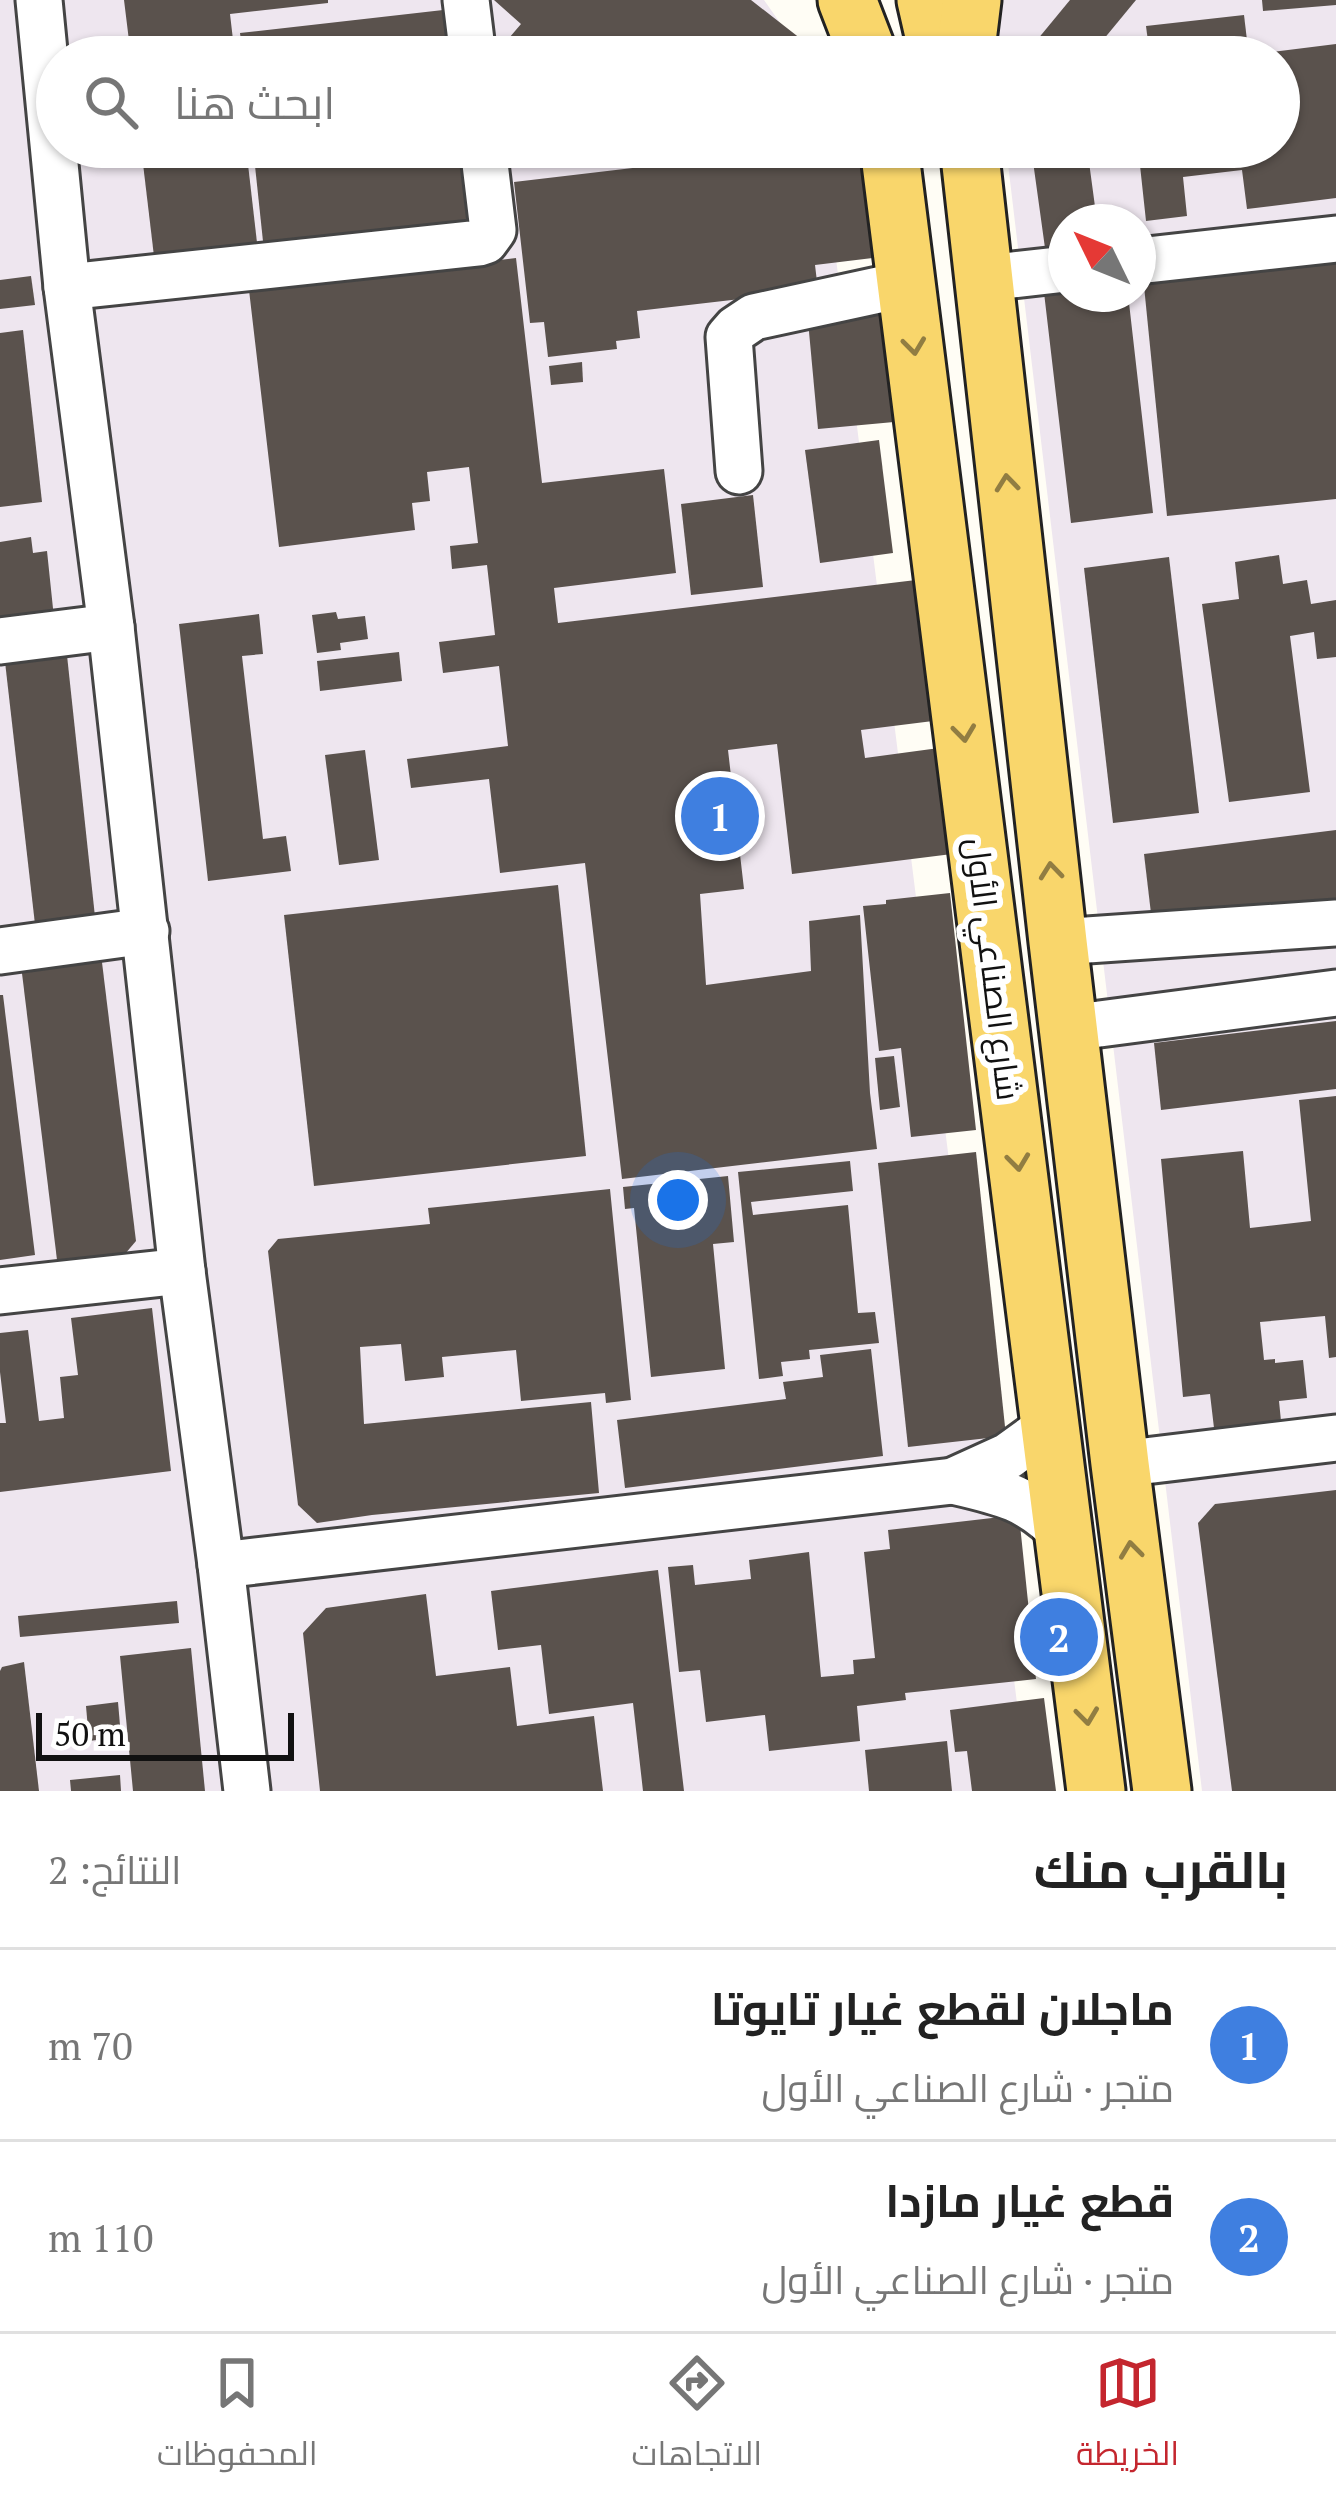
<!DOCTYPE html>
<html lang="ar">
<meta charset="utf-8">
<style>
body{margin:0;font-family:"PT Serif",Cairo,serif;background:#f6f6f6;color:#222;direction:rtl}
.compass{position:absolute;left:1048px;top:204px;width:108px;height:108px;border-radius:50%;background:#fff;box-shadow:0 3px 9px #0004;rotate:313deg}
.scale{position:absolute;left:36px;bottom:30px;width:258px;box-sizing:border-box;padding-left:12px;border:6px solid #111;border-top:0;font-size:33px;line-height:42px;white-space:nowrap;color:#111;-webkit-text-stroke:9px #fff;paint-order:stroke}
.you{position:absolute;left:678px;top:1200px;width:42px;height:42px;margin:-30px;border:9px solid #fff;border-radius:50%;background:#1a73e8;box-shadow:0 0 0 18px #1a73e833}
.badge{display:grid;place-items:center;width:78px;height:78px;border-radius:50%;background:#c4262e;color:#fff;font-size:39px;font-weight:700}
.pin{position:absolute;translate:-50% -50%;border:6px solid #fff;box-shadow:0 3px 12px #0006}
.list{margin:0;padding:0;list-style:none}
h2{display:flex;justify-content:space-between;align-items:center;height:156px;margin:0;padding:0 48px;font-size:51px}
h2 small{font-size:39px;font-weight:400;color:#767676}
.list li{display:grid;grid-template-columns:78px 1fr auto;gap:36px;align-items:center;box-sizing:border-box;height:192px;padding:0 48px;border-top:3px solid #e0e0e0}
.list b{display:block;font-size:45px;white-space:nowrap}
.list p{margin:0;font-size:39px;white-space:nowrap;color:#767676}
.list em{font-size:39px;font-style:normal;color:#767676}
.icon{flex:none;width:66px;height:66px;fill:none;stroke:currentColor;stroke-width:2;stroke-linecap:round;stroke-linejoin:round}
.map{position:relative;flex:none;width:1336px;height:1791px;overflow:hidden;direction:ltr}
.search{position:absolute;background:#fff;box-shadow:0 3px 9px #0004;left:36px;right:36px;top:36px;height:132px;display:flex;align-items:center;gap:30px;box-sizing:border-box;padding:0 42px;border-radius:66px;color:#767676;font-size:45px}
.sheet{height:540px;background:#fff}
nav{display:flex;justify-content:space-around;align-items:center;box-sizing:border-box;height:168px;border-top:3px solid #e0e0e0;background:#fff;font-size:33px;color:#767676}
nav a{display:grid;justify-items:center;gap:6px}
nav .on{color:#c4262e}
.map>svg:first-child{display:block}
</style>
<div class="map">
<svg width="1336" height="1791" viewBox="0 0 1336 1791">
<rect width="100%" height="100%" fill="#fffdf5"/>
<g fill="#eee6ef" fill-rule="evenodd">
<polygon points="0,0 764,0 804,57 57,57 57,147 822,147 1028,1791 0,1791"/>
<path d="M991,0h345v1791h-134l-196,-1644h273v-90h-284l-6,-53zM1066,222h72v72h-72z"/>
</g>
<g fill="#5a524d">
<polygon points="124,0 328,0 328,3 230,14 235,57 131,57"/>
<polygon points="494,0 751,0 824,57 520,57 504,44 521,24"/>
<polygon points="1070,0 1136,0 1089,57 1023,57"/>
<polygon points="1262,0 1336,0 1336,5 1263,11"/>
<polygon points="452,9 458,57 243,57 240,33"/>
<polygon points="1244,15 1249,57 1150,57 1146,26"/>
<polygon points="1336,44 1336,198 1247,209 1242,170 1183,177 1187,216 1146,221 1138,147 1279,147 1279,57 1255,57 1255,54"/>
<polygon points="141,147 246,147 259,260 156,273"/>
<polygon points="253,147 468,147 476,219 465,236 265,260"/>
<polygon points="575,147 628,147 629,159 577,166"/>
<polygon points="1031,147 1087,147 1096,214 1117,211 1119,222 1066,222 1066,246 1045,248"/>
<polygon points="802,148 804,161 877,152 889,256 815,265 818,290 637,311 640,338 616,341 617,349 548,357 544,322 530,323 514,182"/>
<polygon points="1336,256 1336,499 1167,516 1143,276"/>
<polygon points="516,258 542,483 664,469 676,573 554,588 558,623 916,580 933,721 861,730 865,758 939,748 952,854 792,874 777,744 728,750 744,889 700,894 706,985 811,971 809,921 860,915 870,1093 877,1149 622,1179 585,863 500,873 489,779 411,788 407,759 508,746 499,666 443,673 439,642 495,635 487,565 452,569 450,546 478,543 469,467 427,472 430,501 412,503 415,530 279,547 249,290"/>
<polygon points="31,276 35,305 0,309 0,280"/>
<polygon points="1066,281 1066,294 1128,294 1153,513 1071,523 1043,284"/>
<polygon points="883,302 894,422 818,429 807,310"/>
<polygon points="23,330 42,502 0,507 0,333"/>
<polygon points="582,362 583,382 551,385 549,366"/>
<polygon points="879,440 893,553 820,563 805,450"/>
<polygon points="753,495 763,587 691,595 681,504"/>
<polygon points="31,537 33,553 47,551 54,618 0,624 0,542"/>
<polygon points="1279,555 1283,584 1307,580 1311,604 1336,600 1336,657 1317,659 1314,632 1290,636 1310,792 1229,802 1202,604 1239,599 1235,562"/>
<polygon points="1169,557 1199,813 1113,823 1084,568"/>
<polygon points="336,612 338,619 365,616 368,639 340,643 341,650 317,653 312,615"/>
<polygon points="259,614 263,654 242,656 263,839 286,836 291,871 208,881 179,624"/>
<polygon points="66,646 96,926 36,933 4,653"/>
<polygon points="399,652 402,681 320,691 317,661"/>
<polygon points="365,750 379,860 339,865 325,755"/>
<polygon points="1336,830 1336,899 1152,922 1144,854"/>
<polygon points="558,885 586,1156 314,1186 284,915"/>
<polygon points="950,893 976,1130 911,1137 901,1048 879,1051 863,906 886,904 886,900"/>
<polygon points="100,946 136,1241 119,1261 58,1268 20,957"/>
<polygon points="0,995 3,995 35,1255 0,1260"/>
<polygon points="1336,1021 1336,1089 1161,1110 1154,1043"/>
<polygon points="894,1056 900,1107 880,1110 875,1058"/>
<polygon points="1336,1096 1336,1357 1329,1358 1325,1316 1260,1322 1264,1360 1275,1359 1275,1363 1303,1360 1307,1398 1279,1401 1281,1421 1214,1428 1210,1394 1183,1397 1161,1159 1243,1151 1250,1228 1311,1221 1299,1100"/>
<polygon points="976,1152 1006,1436 908,1447 878,1163"/>
<polygon points="850,1161 853,1191 751,1202 753,1215 848,1205 858,1313 875,1312 879,1343 809,1350 810,1359 781,1362 783,1376 759,1379 738,1172"/>
<polygon points="728,1176 734,1242 713,1244 725,1369 651,1377 634,1208 625,1209 623,1187"/>
<polygon points="610,1189 631,1400 606,1403 605,1393 521,1401 516,1350 442,1357 444,1377 405,1381 401,1344 360,1347 364,1424 591,1402 599,1493 372,1515 317,1523 298,1505 268,1251 278,1239 430,1224 428,1208"/>
<polygon points="152,1308 171,1471 0,1492 0,1423 6,1423 0,1372 0,1333 28,1330 39,1421 64,1418 60,1377 78,1375 71,1318"/>
<polygon points="871,1349 883,1456 625,1488 617,1420 786,1399 783,1382 823,1377 820,1355"/>
<polygon points="1336,1490 1336,1791 1232,1791 1198,1523 1215,1504"/>
<polygon points="1019,1515 1036,1679 905,1693 906,1700 857,1706 860,1741 769,1751 765,1715 706,1722 700,1670 679,1672 668,1567 693,1565 695,1585 751,1579 749,1560 809,1552 821,1677 854,1674 853,1660 875,1658 864,1552 890,1549 888,1530"/>
<polygon points="658,1570 673,1698 684,1791 643,1791 633,1703 549,1714 541,1645 498,1650 491,1591"/>
<polygon points="426,1594 436,1676 510,1667 517,1726 594,1716 603,1791 320,1791 303,1633 326,1608"/>
<polygon points="177,1601 179,1623 20,1637 18,1616"/>
<polygon points="191,1648 205,1791 133,1791 120,1656"/>
<polygon points="24,1662 39,1791 0,1791 0,1671 2,1667"/>
<polygon points="1044,1698 1056,1791 972,1791 967,1751 955,1752 950,1710"/>
<polygon points="118,1702 121,1737 89,1741 86,1706"/>
<polygon points="947,1741 952,1791 869,1791 865,1750"/>
<polygon points="120,1775 121,1791 71,1791 70,1780"/>
</g>
<g fill="none" stroke-linecap="round" stroke-linejoin="round">
<defs>
<g id="minor">
<polyline points="39,0 67,287 111,627 182,1271 221,1565 247,1791"/>
<polyline points="466,0 473,57"/>
<polyline points="1138,261 1336,239"/>
<polyline points="985,278 1066,269"/>
<polyline points="67,287 479,243 485,241 493,230 483,147"/>
<polyline points="739,471 729,337 736,329 754,317 906,284"/>
<polyline points="0,641 111,627"/>
<polyline points="1058,942 1336,923"/>
<polyline points="0,951 146,931"/>
<polyline points="1069,1028 1336,993"/>
<polyline points="0,1291 182,1271"/>
<polyline points="1120,1464 1336,1438"/>
<path d="M953,1481c48,11 77,17 111,54"/>
<polyline points="221,1565 953,1481 1008,1456 1052,1424"/>
</g>
<g id="major">
<polyline points="847,0 869,57"/>
<polyline points="926,0 939,57"/>
<polyline points="965,57 972,0"/>
<polyline points="889,147 1096,1791"/>
<polyline points="969,147 1058,942 1120,1464 1162,1791"/>
</g>
</defs>
<use href="#minor" stroke="#444" stroke-width="51"/>
<use href="#major" stroke="#222" stroke-width="63"/>
<use href="#minor" stroke="#fff" stroke-width="45"/>
<use href="#major" stroke="#f9d66b" stroke-width="57"/>
</g>
<defs><path id="oneway-chevron" d="M-2-3.5L2.5 0L-2 3.5" fill="none" stroke-width="1.6" stroke-linecap="round" stroke-linejoin="round" transform="scale(3)"/></defs>
<g stroke="#917d42">
<use href="#oneway-chevron" transform="translate(914 346) rotate(83)"/>
<use href="#oneway-chevron" transform="translate(1007 483) rotate(-96)"/>
<use href="#oneway-chevron" transform="translate(964 733) rotate(83)"/>
<use href="#oneway-chevron" transform="translate(1051 871) rotate(-96)"/>
<use href="#oneway-chevron" transform="translate(1018 1162) rotate(83)"/>
<use href="#oneway-chevron" transform="translate(1131 1550) rotate(-97)"/>
<use href="#oneway-chevron" transform="translate(1087 1716) rotate(83)"/>
</g>
<g text-anchor="middle" dominant-baseline="central" stroke-width="12" stroke-linejoin="round" paint-order="stroke">
<g font-size="33" fill="#111" stroke="#fff">
<text transform="translate(994 969) rotate(83)">شارع الصناعي الأول</text>
</g>
</g>
</svg>
<svg class="compass" viewBox="-18 -18 36 36"><path d="M0-13l5 13h-10z" fill="#e53935"/><path d="M0 13l5-13h-10z" fill="#767676"/></svg>
<div class="scale">50 m</div>
<div class="you"></div>
<div class="pin badge" style="left:720px;top:816px;background:#3f7fe0">1</div>
<div class="pin badge" style="left:1059px;top:1637px;background:#3f7fe0">2</div>
<div class="search"><svg class="icon" aria-label="search" viewBox="0 0 24 24"><circle cx="10" cy="10" r="6"/><path d="M15 15l6 6"/></svg>ابحث هنا</div>
</div>
<section class="sheet">
<h2>بالقرب منك<small>النتائج: 2</small></h2>
<ul class="list">
<li><span class="badge" style="background:#3f7fe0">1</span><div><b>ماجلان لقطع غيار تايوتا</b><p>متجر · شارع الصناعي الأول</p></div><em>70 m</em></li>
<li><span class="badge" style="background:#3f7fe0">2</span><div><b>قطع غيار مازدا</b><p>متجر · شارع الصناعي الأول</p></div><em>110 m</em></li>
</ul>
</section>
<nav>
<a class="on"><svg class="icon" aria-label="map" viewBox="0 0 24 24"><path d="M3 6l6-2 6 2 6-2v14l-6 2-6-2-6 2zM9 4v14M15 6v14"/></svg>الخريطة</a>
<a><svg class="icon" aria-label="directions" viewBox="0 0 24 24"><path d="M12 3l9 9-9 9-9-9zM9 14v-3h6M13 9l2 2-2 2"/></svg>الاتجاهات</a>
<a><svg class="icon" aria-label="saved" viewBox="0 0 24 24"><path d="M7 4h10v16l-5-4-5 4z"/></svg>المحفوظات</a>
</nav>
